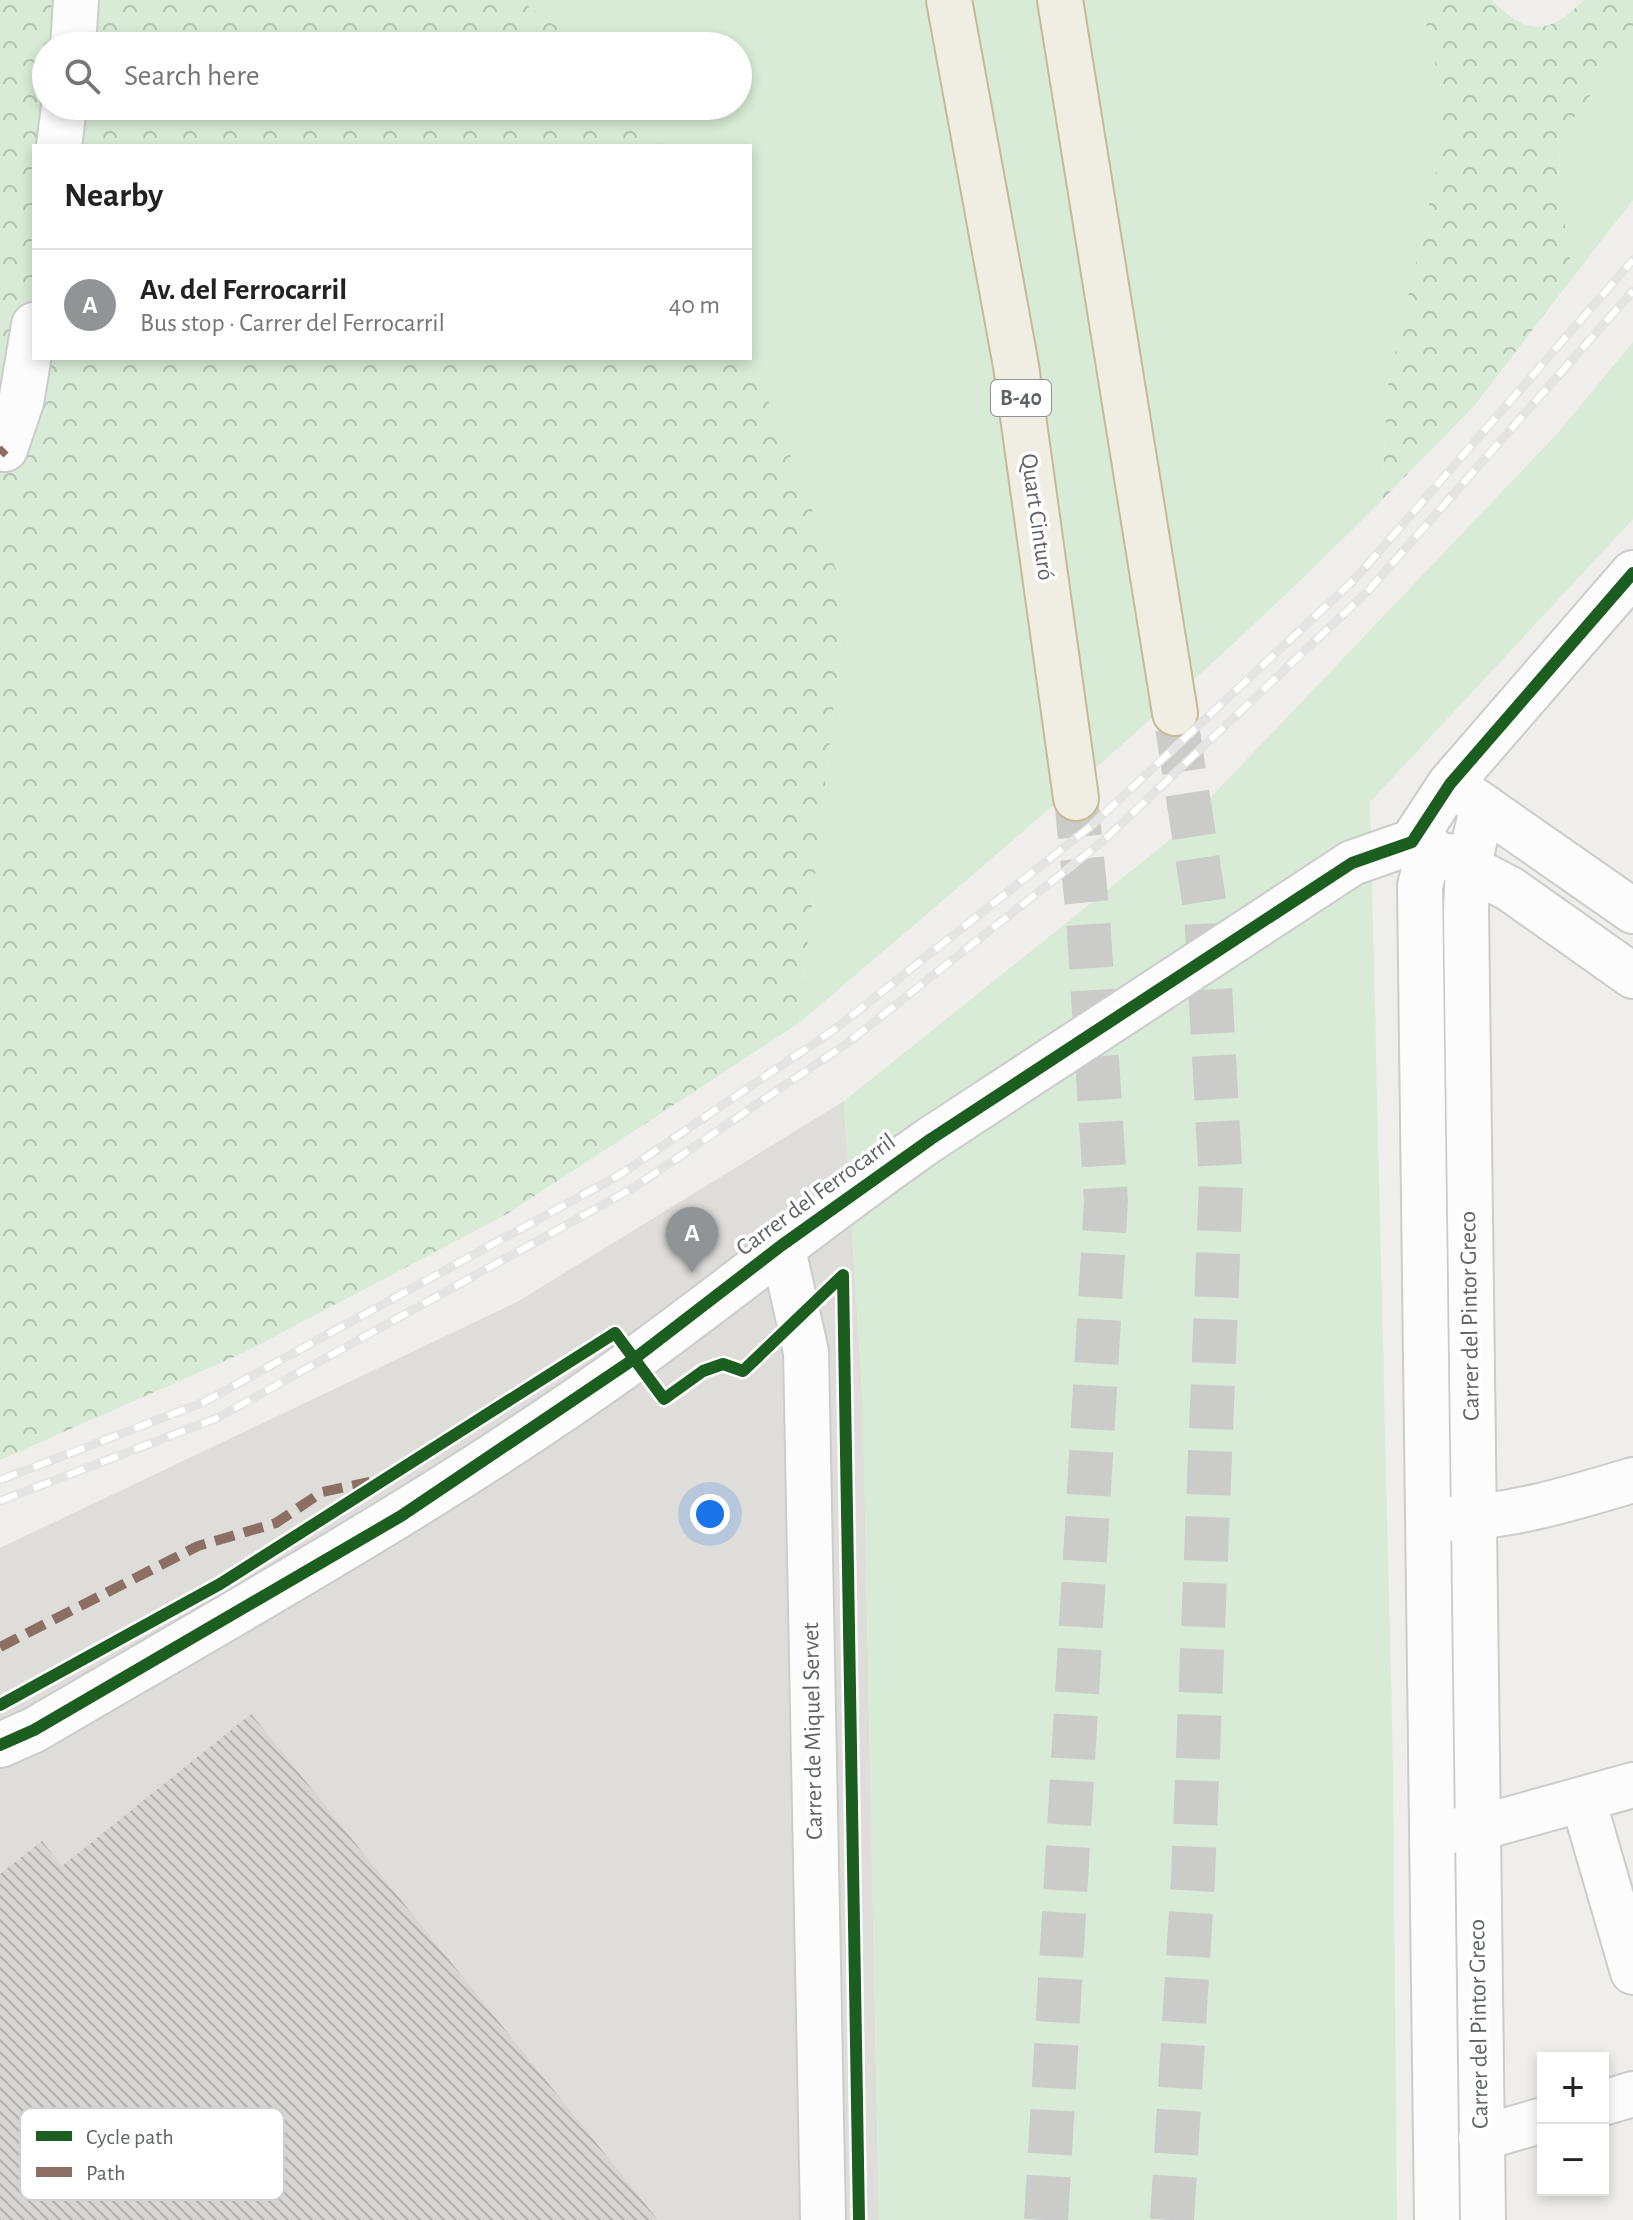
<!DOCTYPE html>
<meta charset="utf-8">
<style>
body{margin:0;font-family:"Alegreya Sans",sans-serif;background:#f6f6f6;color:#222}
.controls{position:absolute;right:24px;bottom:24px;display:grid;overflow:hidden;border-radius:0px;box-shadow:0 4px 12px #0003}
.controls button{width:72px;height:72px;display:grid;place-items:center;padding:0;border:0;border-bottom:2px solid #e0e0e0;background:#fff;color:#222;font:40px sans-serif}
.you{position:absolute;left:710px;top:1514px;width:28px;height:28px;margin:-20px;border:6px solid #fff;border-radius:50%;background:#1a73e8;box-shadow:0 0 0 12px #1a73e833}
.badge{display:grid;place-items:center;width:52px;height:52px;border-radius:50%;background:#919496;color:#fff;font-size:26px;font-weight:700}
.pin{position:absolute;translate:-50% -66px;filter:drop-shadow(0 2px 4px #0008)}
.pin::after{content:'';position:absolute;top:42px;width:28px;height:24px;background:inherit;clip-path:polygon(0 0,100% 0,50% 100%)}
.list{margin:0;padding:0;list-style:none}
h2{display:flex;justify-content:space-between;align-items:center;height:104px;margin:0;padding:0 32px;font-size:34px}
h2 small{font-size:26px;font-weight:400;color:#767676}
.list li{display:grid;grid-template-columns:52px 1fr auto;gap:24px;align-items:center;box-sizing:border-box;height:112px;padding:0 32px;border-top:2px solid #e0e0e0}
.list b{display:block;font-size:30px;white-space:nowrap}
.list p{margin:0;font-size:26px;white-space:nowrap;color:#767676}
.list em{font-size:26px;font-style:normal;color:#767676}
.icon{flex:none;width:44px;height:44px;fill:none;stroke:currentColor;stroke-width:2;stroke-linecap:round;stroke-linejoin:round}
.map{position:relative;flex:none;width:1633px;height:2220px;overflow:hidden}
.search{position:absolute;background:#fff;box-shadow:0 4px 12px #0003;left:32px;top:32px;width:720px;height:88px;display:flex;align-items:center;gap:20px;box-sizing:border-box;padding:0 28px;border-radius:44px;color:#767676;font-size:30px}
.panel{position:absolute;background:#fff;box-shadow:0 4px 12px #0003;left:32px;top:144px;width:720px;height:216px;border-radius:0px}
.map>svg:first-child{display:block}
</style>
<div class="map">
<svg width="1633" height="2220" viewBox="0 0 1633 2220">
<defs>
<pattern id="forest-crowns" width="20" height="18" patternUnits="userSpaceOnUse" patternTransform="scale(2)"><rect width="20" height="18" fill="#d8ebd6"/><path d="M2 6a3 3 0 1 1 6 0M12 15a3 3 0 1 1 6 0" fill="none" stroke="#b2c2b1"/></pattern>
<pattern id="building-back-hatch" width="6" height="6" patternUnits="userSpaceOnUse" patternTransform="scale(2)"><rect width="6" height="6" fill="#d6d5d3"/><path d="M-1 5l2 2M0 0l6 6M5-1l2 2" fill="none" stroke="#b1b0af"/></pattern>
</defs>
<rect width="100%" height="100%" fill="#efeeea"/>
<polygon fill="#dfddda" points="844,1101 863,1408 879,2220 0,2220 0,1548 517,1302"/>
<g fill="#d8ebd6">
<path d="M520,0h895l11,23 18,78 -6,64 -51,225 -5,110c-184,185 -384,354 -583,523l47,-429 -96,-238v-210h-84l-16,-40h88v-60h-155z"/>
<polygon points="1633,36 1633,200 1573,277 1559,185 1560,137"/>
<polygon points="1633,342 1633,519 1370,802 1393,1766 1397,2220 879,2220 863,1408 844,1101 1171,839 1557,434"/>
</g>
<g fill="url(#forest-crowns)">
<polygon points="0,0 520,0 583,46 46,46 46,106 650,106 666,146 34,146 34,358 750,356 846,594 799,1023 507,1214 245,1352 0,1460"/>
<path d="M1415,0h77c35,36 56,36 92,0h49v36l-73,101 -1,48 14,92 -99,129 -92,94 5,-110 51,-225 6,-64 -18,-78z"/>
</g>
<polygon fill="url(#building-back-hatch)" points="251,1714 266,1732 658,2220 0,2220 0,1874 42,1841 62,1866"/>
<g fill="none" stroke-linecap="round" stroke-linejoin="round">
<g stroke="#cbcbca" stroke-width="44" stroke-dasharray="44 22" stroke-linecap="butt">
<polyline points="1046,2220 1106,1201 1088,917 1076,798"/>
<polyline points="1172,2220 1193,1878 1221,1183 1206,914 1175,713"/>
</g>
<defs>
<g id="street">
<polyline points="73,46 76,0"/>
<polyline points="59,146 64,106"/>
<polyline points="5,449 21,402 34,325"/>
<polyline points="1461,791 1633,911"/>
<polyline points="1483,806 1468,868 1466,909 1483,2220"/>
<polyline points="1430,847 1420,886 1437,2220"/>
<polyline points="1447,856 1510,889 1633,976"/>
<polyline points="1352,863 1412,842 1450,784 1633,573"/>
<polyline points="782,1245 806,1352 823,2220"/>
<path d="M1445,1519c66,-2 125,-20 188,-39"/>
<path d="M0,1745l34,-15c203,-119 410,-233 601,-371 99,-72 195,-150 296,-220"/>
<polyline points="1583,1800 1633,1972"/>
<polyline points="1445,1831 1475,1829 1633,1785"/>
<polyline points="1603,2103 1633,2094"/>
<polyline points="1481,2138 1543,2120"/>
</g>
<g id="highway">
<polyline points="949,0 1016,366 1076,798"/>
<polyline points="1060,0 1175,713"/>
</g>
</defs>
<use href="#street" stroke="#cbcccc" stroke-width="48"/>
<use href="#highway" stroke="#c8b996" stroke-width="48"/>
<use href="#street" stroke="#fdfcfc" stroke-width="44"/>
<use href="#highway" stroke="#f0ede3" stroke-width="44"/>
<defs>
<g id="rail">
<polyline points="0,1480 204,1402 621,1174 835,1029 1091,826 1355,579 1633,260"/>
<polyline points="0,1501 217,1418 633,1188 846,1044 1103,841 1367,592 1633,291"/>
</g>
</defs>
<use href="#rail" stroke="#e4e4e4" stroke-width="9"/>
<use href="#rail" stroke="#fff" stroke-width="6" stroke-dasharray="18" stroke-linecap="butt"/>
<defs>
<polyline id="street-bridge" points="931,1139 1352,863"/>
</defs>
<use href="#street-bridge" stroke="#cbcccc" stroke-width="48" stroke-linecap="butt"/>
<use href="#street-bridge" stroke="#fdfcfc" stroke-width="44"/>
<g stroke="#8d6e63" stroke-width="10" stroke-dasharray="20 10" stroke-linecap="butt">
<polyline points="0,454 5,449"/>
<polyline points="0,1647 198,1546 276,1523 322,1492 370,1482"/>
</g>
<defs>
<g id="cycleway">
<polyline points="0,1705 220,1584 615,1333 664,1399 703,1371 723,1364 743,1371 843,1275 859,2220"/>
<polyline points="0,1745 34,1730 401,1516 634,1359 782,1245 931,1139 1352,863 1412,842 1450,784 1633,573"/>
</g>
</defs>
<use href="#cycleway" stroke="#fff" stroke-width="17"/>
<use href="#cycleway" stroke="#1b5e20" stroke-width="12"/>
</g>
<g text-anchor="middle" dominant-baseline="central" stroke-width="7" stroke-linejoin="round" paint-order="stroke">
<rect fill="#fff" stroke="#8f9295" stroke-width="2" x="991" y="380" width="60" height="36" rx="6"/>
<g font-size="22" font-weight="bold" fill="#5f6368">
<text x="1021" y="398">B-40</text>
</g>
<g font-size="24" fill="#5f6368" stroke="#fff">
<text transform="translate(1037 517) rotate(82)">Quart Cinturó</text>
<text transform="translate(816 1195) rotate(-36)">Carrer del Ferrocarril</text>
<text transform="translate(1470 1316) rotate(-91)">Carrer del Pintor Greco</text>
<text transform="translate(813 1731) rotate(-91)">Carrer de Miquel Servet</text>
<text transform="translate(1479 2024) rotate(-91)">Carrer del Pintor Greco</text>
</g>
</g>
<rect x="20" y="2108" width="264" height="92" rx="12" fill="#fff" stroke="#cfd0d2" stroke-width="2"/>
<rect x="36" y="2131" width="36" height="10" fill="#1b5e20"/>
<rect x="36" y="2167" width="36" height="10" fill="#8d6e63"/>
<g font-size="22" fill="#5f6368">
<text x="86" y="2144">Cycle path</text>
<text x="86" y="2180">Path</text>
</g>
</svg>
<div class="controls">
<button>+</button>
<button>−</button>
</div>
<div class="you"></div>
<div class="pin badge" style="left:692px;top:1273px">A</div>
<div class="search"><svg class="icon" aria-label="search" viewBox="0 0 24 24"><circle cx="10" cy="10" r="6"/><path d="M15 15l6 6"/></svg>Search here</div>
<section class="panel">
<h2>Nearby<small></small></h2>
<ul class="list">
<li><span class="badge">A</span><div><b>Av. del Ferrocarril</b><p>Bus stop · Carrer del Ferrocarril</p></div><em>40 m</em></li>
</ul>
</section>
</div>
